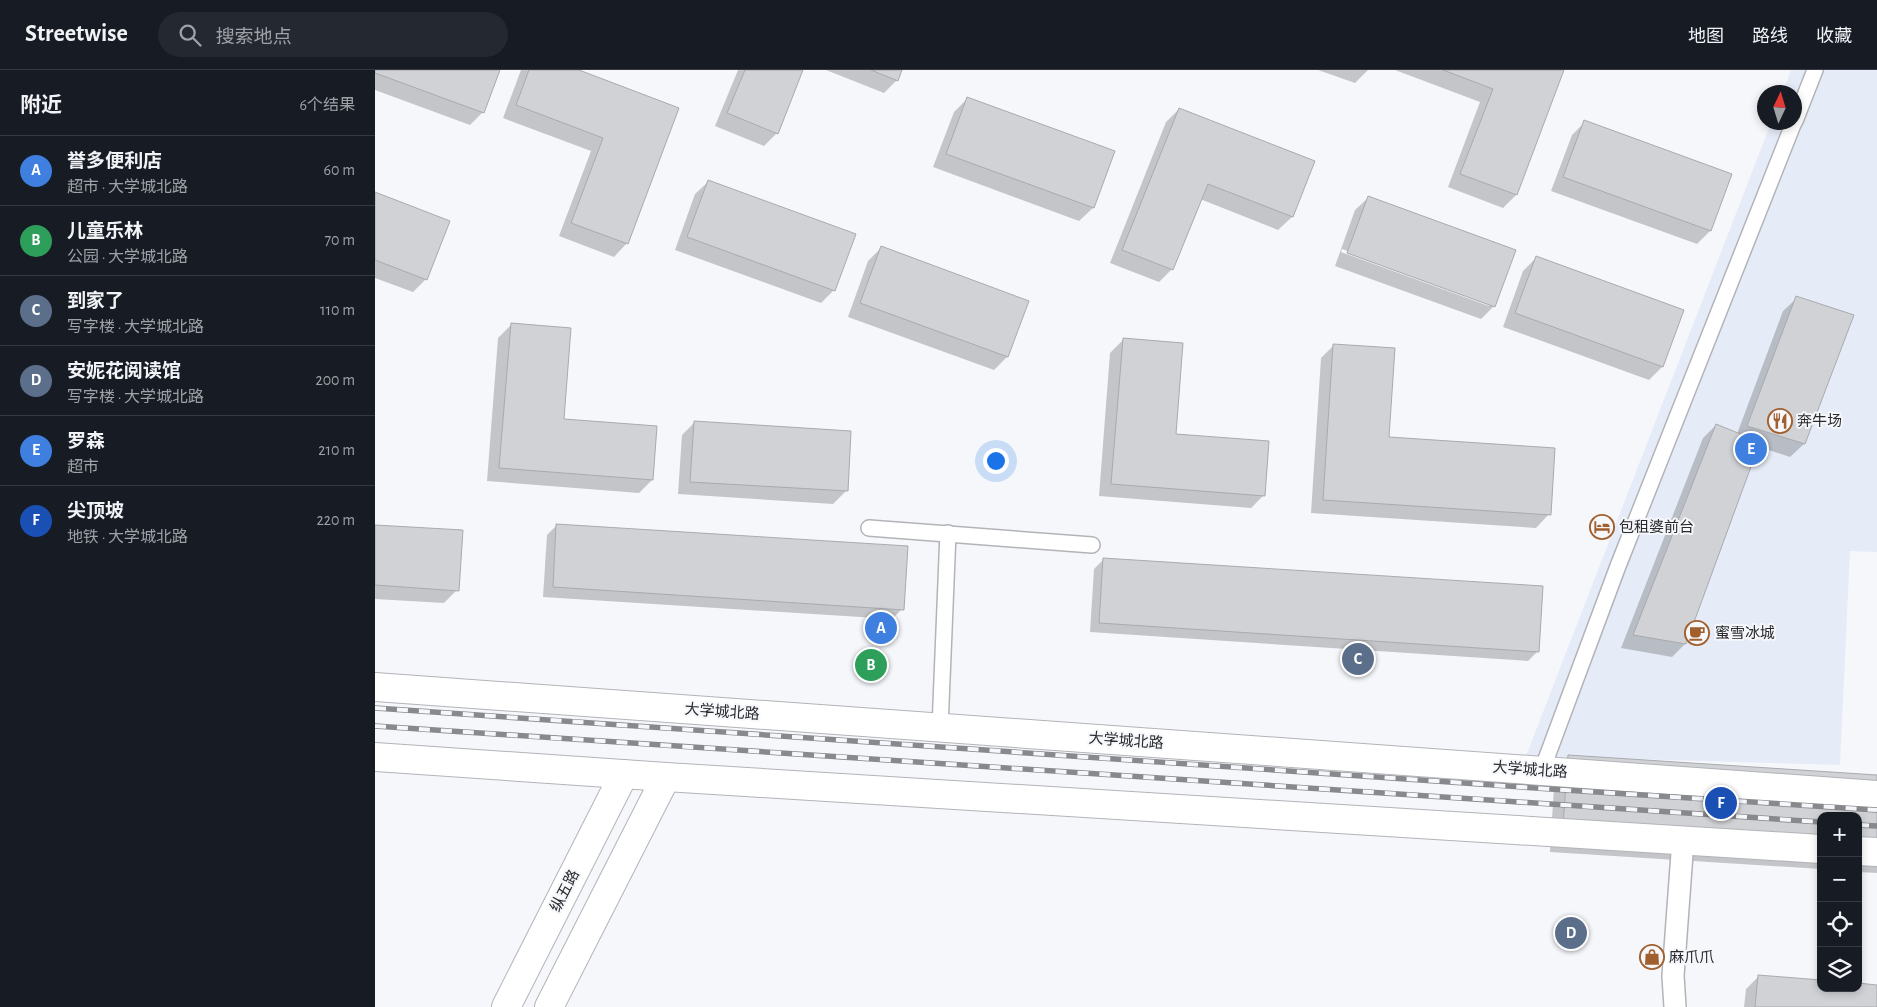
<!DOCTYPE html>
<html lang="zh">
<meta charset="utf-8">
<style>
body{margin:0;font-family:"Alegreya Sans","Noto Sans SC",sans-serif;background:#242831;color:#f1f3f6}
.controls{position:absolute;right:15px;bottom:15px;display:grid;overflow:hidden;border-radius:10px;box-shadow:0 2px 8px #0003}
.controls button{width:45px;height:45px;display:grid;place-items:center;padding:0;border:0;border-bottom:1px solid #363941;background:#171b24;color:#f1f3f6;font:25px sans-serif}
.compass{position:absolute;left:1382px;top:15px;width:45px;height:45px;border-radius:50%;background:#171b24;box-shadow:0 2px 8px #0003;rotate:4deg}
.you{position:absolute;left:620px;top:390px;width:18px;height:18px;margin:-12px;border:4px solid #fff;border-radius:50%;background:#1a73e8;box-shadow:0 0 0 8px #1a73e833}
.badge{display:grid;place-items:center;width:32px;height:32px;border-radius:50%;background:#a25f2e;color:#fff;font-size:16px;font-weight:700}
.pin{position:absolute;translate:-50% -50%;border:2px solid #fff;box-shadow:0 1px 5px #0006}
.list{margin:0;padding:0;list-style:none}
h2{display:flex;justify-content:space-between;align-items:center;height:65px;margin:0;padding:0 20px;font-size:21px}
h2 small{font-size:16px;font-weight:400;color:#9ea1a6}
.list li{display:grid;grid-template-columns:32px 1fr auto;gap:15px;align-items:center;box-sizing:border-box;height:70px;padding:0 20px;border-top:1px solid #363941}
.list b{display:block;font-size:19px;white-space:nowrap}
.list p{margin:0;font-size:16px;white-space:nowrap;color:#9ea1a6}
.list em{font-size:16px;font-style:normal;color:#9ea1a6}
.icon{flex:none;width:28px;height:28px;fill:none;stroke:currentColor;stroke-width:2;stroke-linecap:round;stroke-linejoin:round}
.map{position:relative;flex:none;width:1502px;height:937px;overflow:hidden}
header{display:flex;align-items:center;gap:30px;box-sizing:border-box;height:70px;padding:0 25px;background:#171b24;border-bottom:1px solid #363941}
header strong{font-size:24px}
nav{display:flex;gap:28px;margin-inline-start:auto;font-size:18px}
.search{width:350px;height:45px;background:#242831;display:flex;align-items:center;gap:12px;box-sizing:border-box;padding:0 18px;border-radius:28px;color:#9ea1a6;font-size:19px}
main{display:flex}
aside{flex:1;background:#171b24}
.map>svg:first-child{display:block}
</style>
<header>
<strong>Streetwise</strong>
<div class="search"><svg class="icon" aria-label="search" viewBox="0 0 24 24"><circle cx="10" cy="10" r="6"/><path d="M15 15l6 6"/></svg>搜索地点</div>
<nav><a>地图</a><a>路线</a><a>收藏</a></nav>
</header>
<main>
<aside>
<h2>附近<small>6个结果</small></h2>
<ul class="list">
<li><span class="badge" style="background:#3f7fe0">A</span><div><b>誉多便利店</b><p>超市 · 大学城北路</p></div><em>60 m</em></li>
<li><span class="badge" style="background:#2e9e5b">B</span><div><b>儿童乐林</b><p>公园 · 大学城北路</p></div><em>70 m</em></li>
<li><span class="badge" style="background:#5c6f8a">C</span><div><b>到家了</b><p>写字楼 · 大学城北路</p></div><em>110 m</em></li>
<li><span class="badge" style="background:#5c6f8a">D</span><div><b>安妮花阅读馆</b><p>写字楼 · 大学城北路</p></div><em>200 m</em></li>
<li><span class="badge" style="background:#3f7fe0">E</span><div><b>罗森</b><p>超市</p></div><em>210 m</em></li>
<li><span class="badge" style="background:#1a4fb4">F</span><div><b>尖顶坡</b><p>地铁 · 大学城北路</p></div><em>220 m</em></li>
</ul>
</aside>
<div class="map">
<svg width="1502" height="937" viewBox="0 0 1502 937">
<rect width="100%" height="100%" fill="#f5f7fb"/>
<polygon fill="#e6ecf7" points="1416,0 1502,0 1502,482 1475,481 1465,695 1151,686 1396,53 1420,52 1420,22 1408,22"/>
<g fill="#0003" fill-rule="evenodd">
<polygon points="0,0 123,0 108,42 95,55 0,20"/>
<polygon points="146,0 200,0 303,39 252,173 239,187 184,166 216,81 128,48"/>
<polygon points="363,0 427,0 402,63 389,76 340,56"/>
<polygon points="451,0 526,0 522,10 509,23"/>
<polygon points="943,0 993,0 980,13"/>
<polygon points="1020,0 1188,0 1141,125 1128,138 1073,117 1105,32"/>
<polygon points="592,29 738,82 718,138 704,151 558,97 579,42"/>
<polygon points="804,39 938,92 917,147 903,160 825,129 797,199 784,212 735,193 791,52"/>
<polygon points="1210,52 1335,161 1322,174 1176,121 1197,65"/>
<polygon points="334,111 459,220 446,233 300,180 320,124"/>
<polygon points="0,123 51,209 38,222 0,208"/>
<path d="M994,127l125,109 -13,13 -146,-53 20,-56zM967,179l147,54v3l-148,-54z"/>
<polygon points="506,178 632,287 619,300 473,247 493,191"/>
<polygon points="1161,188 1287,297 1274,310 1128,257 1148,201"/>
<polygon points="1422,228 1429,374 1415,387 1382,376 1310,574 1297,587 1246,578 1328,368 1341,355 1362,364 1408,241"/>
<polygon points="136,255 188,350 277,410 264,423 112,411 123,268"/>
<polygon points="748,270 800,365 889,425 876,438 724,426 735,283"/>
<polygon points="959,275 1013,368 1174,444 1161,458 936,443 946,288"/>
<polygon points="320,352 475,362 471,421 458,434 303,424 307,365"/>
<polygon points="182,455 527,539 517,549 168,527 172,465"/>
<polygon points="0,456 82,520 69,533 0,529"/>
<polygon points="729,489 1163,581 1153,591 715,562 719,499"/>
<polygon points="1193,686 1502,706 1502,803 1483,802 1483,746 1446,746 1446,799 1175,782 1180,700"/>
<polygon points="1384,906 1446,918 1502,916 1502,937 1369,937 1371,919"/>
</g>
<g fill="#d0d2d6" stroke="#a8aaae">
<polygon points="0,0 125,0 109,43 0,3"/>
<polygon points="154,0 204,0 304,38 253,174 196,153 228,68 141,35"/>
<polygon points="370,0 428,0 403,64 352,43"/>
<polygon points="496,0 527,0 523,11"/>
<polygon points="1068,0 1189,0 1142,125 1085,104 1118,19"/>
<polygon points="592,27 740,81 719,138 571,84"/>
<polygon points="804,38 940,91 918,147 833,114 798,200 747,180"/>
<polygon points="1209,50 1357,104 1336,161 1188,107"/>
<polygon points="333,110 481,164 460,221 312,167"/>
<polygon points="0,122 75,151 52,210 0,190"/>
<polygon points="993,126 1141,180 1120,237 972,183"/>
<polygon points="506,176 654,231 633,287 485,233"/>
<polygon points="1161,186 1309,240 1288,297 1140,243"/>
<polygon points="1421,226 1479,245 1430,374 1372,356"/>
<polygon points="136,253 196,258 189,349 282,356 278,410 124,398"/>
<polygon points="748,268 808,273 801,364 894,371 890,426 736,414"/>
<polygon points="958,274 1020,278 1014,367 1180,378 1176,445 948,430"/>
<polygon points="319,351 476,361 473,421 315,412"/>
<polygon points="1341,354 1385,372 1311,574 1258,565"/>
<polygon points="181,454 533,476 529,540 178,517"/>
<polygon points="0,455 88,460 84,521 0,515"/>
<polygon points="728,488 1168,516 1164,582 724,553"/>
<polygon points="1193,685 1502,705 1502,789 1483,788 1483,746 1446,746 1446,786 1187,769"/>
<polygon points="1383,905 1446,910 1446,918 1483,918 1483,913 1502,915 1502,937 1380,937"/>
</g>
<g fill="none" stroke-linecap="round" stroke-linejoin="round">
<defs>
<g id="service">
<polyline points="1420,51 1440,0"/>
<polyline points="494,458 717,475"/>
<polyline points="565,658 573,463"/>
<polyline points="1167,700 1243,496 1419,52"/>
</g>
<polyline id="pedestrian" points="1300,937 1298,906 1308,770"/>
<g id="secondary">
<polyline points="131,937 249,704"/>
<polyline points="174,937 291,707"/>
</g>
<g id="primary">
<polyline points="0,617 1502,725"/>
<polyline points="0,687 291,707 1446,779"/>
<polyline points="1483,781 1502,782"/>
</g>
</defs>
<use href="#service" stroke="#b2b4b8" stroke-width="18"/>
<use href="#pedestrian" stroke="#b2b4b8" stroke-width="24"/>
<use href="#secondary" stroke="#b2b4b8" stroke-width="30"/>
<use href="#primary" stroke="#b2b4b8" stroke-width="30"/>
<use href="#service" stroke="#fff" stroke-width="15"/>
<use href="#pedestrian" stroke="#fff" stroke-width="21"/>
<use href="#secondary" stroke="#fff" stroke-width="28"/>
<use href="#primary" stroke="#fff" stroke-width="28"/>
<defs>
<g id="rail">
<polyline points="0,638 1190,720 1502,740"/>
<polyline points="0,656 1446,752"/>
<polyline points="1483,755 1502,756"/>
</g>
</defs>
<use href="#rail" stroke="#87898c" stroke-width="5.5"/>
<use href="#rail" stroke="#f5f7fb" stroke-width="4" stroke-dasharray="11" stroke-linecap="butt"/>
</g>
<defs>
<symbol id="restaurant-ring" viewBox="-11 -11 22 22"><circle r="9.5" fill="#f5f7fb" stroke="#a25f2e" stroke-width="1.5"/><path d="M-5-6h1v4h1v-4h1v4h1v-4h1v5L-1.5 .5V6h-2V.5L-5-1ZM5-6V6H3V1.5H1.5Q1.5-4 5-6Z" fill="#a25f2e"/></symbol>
<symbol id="hotel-ring" viewBox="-11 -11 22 22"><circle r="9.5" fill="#f5f7fb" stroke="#a25f2e" stroke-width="1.5"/><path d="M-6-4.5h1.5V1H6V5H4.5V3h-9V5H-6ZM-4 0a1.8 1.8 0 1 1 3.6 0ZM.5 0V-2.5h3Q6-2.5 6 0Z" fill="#a25f2e"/></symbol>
<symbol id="cafe-ring" viewBox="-11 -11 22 22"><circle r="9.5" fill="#f5f7fb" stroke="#a25f2e" stroke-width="1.5"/><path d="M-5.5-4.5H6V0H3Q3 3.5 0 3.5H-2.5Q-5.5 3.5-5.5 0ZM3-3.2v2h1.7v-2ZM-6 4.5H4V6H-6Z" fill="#a25f2e"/></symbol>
<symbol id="shop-ring" viewBox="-11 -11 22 22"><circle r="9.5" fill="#f5f7fb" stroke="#a25f2e" stroke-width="1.5"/><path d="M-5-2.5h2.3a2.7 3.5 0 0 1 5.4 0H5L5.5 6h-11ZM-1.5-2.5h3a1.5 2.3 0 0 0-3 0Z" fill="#a25f2e"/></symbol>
</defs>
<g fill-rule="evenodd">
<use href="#restaurant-ring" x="1391" y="337" width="28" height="28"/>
<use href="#hotel-ring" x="1213" y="443" width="28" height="28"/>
<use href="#cafe-ring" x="1308" y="549" width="28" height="28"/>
<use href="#shop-ring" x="1263" y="873" width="28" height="28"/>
</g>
<g text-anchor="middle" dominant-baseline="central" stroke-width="4" stroke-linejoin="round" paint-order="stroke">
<g font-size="15" fill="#292a2c" stroke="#f5f7fb" text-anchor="start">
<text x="1422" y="351">奔牛场</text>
<text x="1244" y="457">包租婆前台</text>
<text x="1340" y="563">蜜雪冰城</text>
<text x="1294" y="887">麻爪爪</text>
</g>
<g font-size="15" fill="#292a2c" stroke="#f5f7fb">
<text transform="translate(347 642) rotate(4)">大学城北路</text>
<text transform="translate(751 671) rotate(4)">大学城北路</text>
<text transform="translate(1155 700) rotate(4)">大学城北路</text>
<text transform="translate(190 821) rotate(-63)">纵五路</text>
</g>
</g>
</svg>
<div class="controls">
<button>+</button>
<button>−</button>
<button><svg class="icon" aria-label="locate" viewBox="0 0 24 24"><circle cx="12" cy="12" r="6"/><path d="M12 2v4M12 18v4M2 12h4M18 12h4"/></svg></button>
<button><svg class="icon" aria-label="layers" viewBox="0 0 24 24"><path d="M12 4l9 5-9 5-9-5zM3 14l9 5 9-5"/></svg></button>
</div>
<svg class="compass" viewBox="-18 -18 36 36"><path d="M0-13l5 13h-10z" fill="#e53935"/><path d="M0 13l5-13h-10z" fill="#9ea1a6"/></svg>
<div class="you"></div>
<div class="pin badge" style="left:506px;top:558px;background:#3f7fe0">A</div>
<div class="pin badge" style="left:496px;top:595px;background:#2e9e5b">B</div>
<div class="pin badge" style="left:983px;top:589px;background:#5c6f8a">C</div>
<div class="pin badge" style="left:1196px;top:863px;background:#5c6f8a">D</div>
<div class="pin badge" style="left:1376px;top:379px;background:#3f7fe0">E</div>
<div class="pin badge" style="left:1346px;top:733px;background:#1a4fb4">F</div>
</div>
</main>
